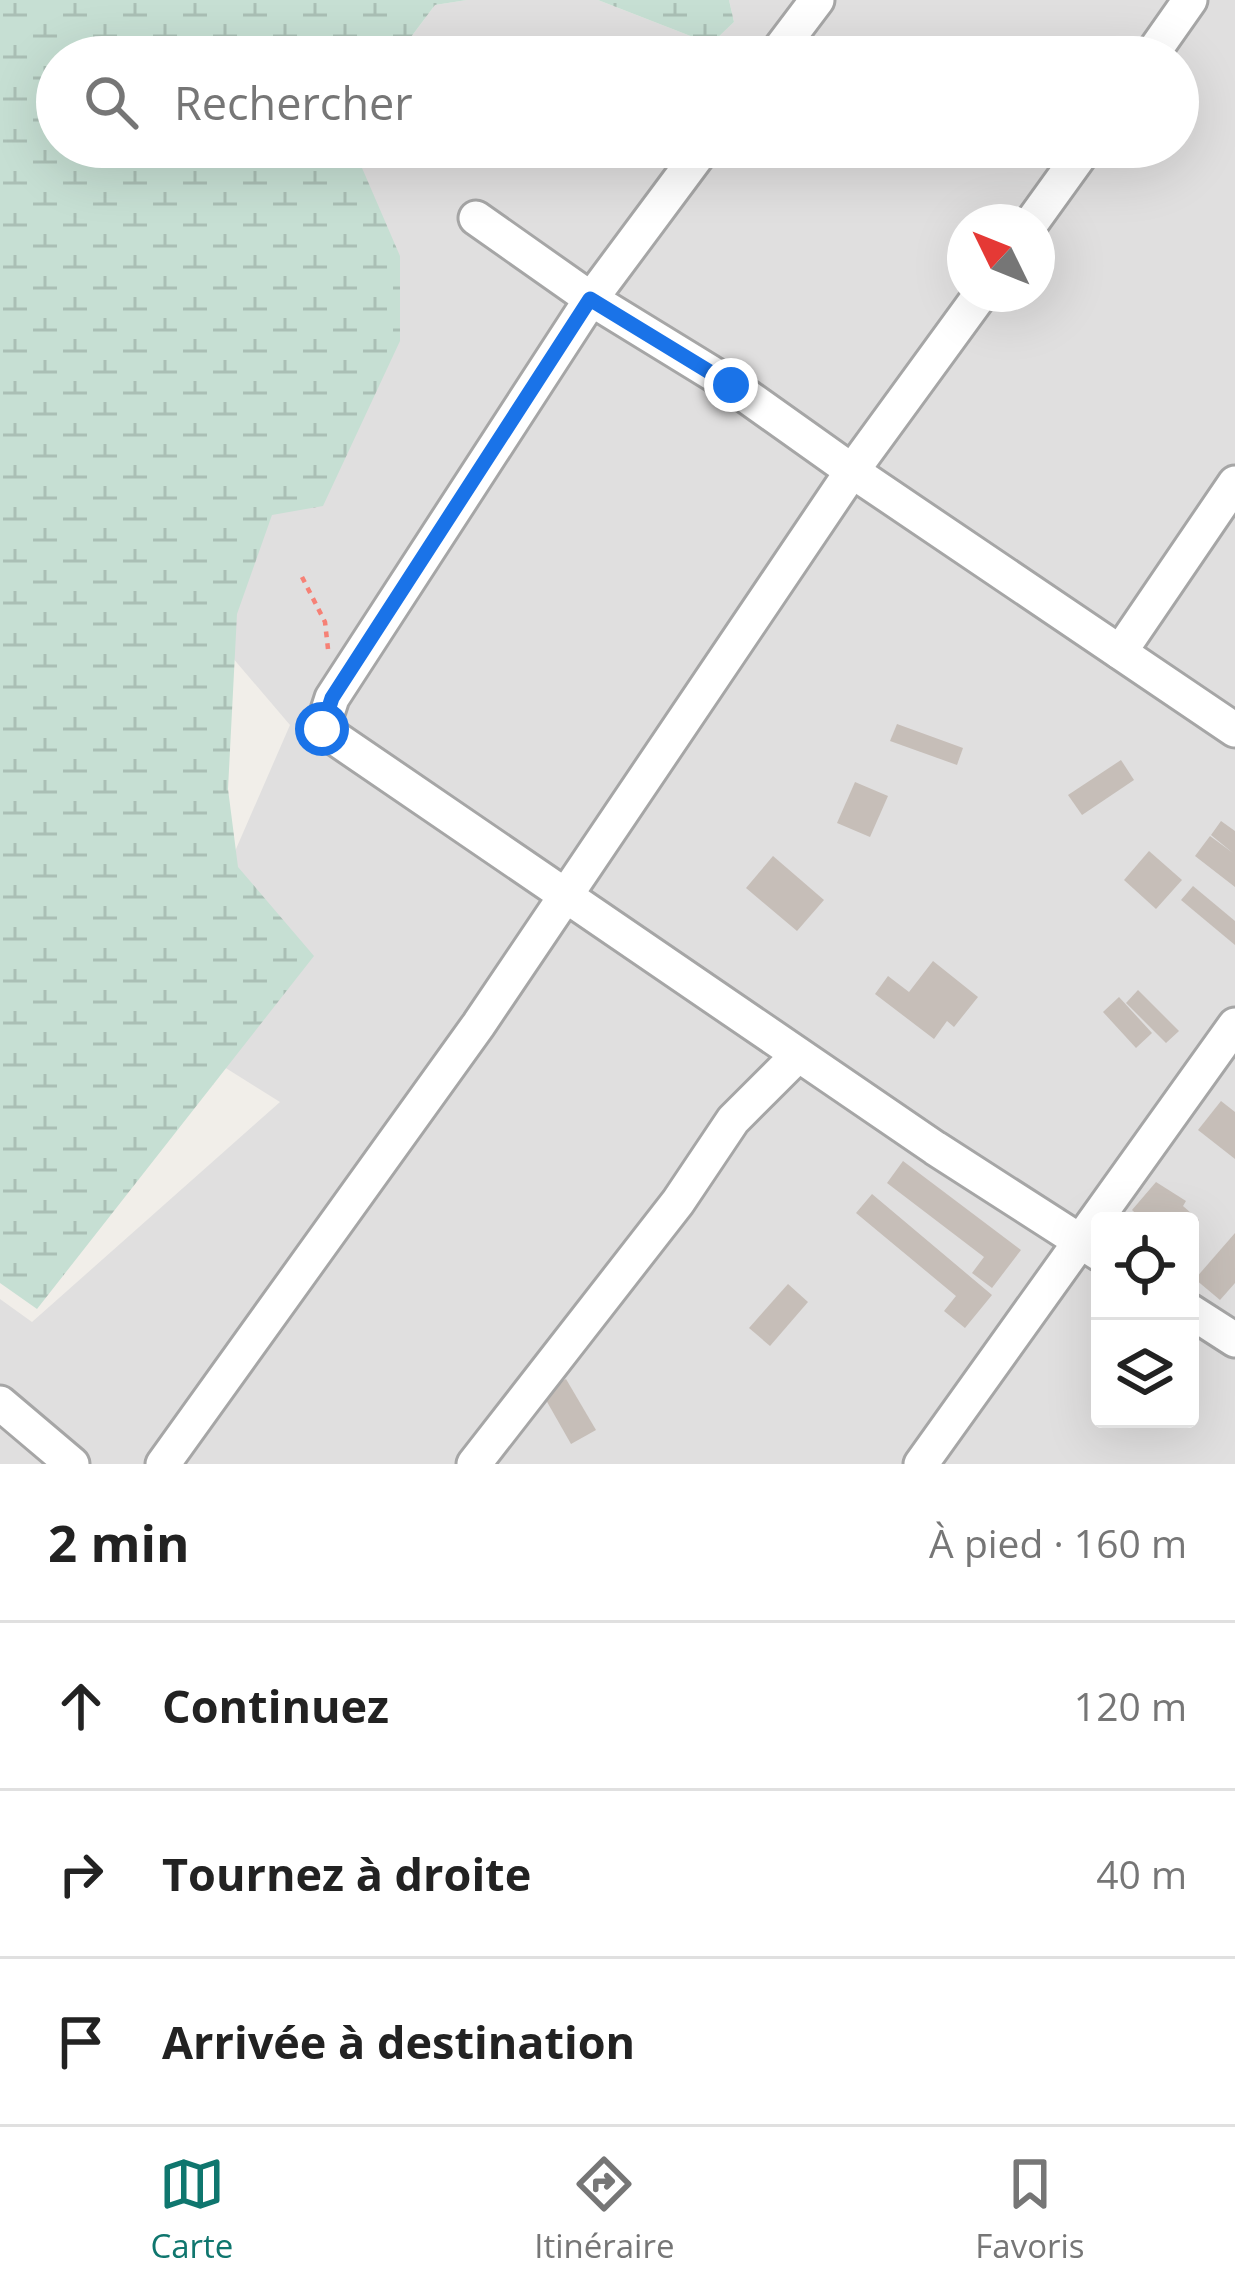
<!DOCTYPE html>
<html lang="fr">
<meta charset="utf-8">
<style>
body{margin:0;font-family:"Open Sans",sans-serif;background:#f2f2f2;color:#222}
.controls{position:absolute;right:36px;bottom:36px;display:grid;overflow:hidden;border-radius:12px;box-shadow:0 12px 48px #0002}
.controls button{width:108px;height:108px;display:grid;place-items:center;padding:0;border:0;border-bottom:3px solid #e0e0e0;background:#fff;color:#222;font:60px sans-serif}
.compass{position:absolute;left:947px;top:204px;width:108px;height:108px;border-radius:50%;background:#fff;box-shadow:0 12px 48px #0002;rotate:313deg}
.stop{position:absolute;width:36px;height:36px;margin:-27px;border:9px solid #1a73e8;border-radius:50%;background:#fff}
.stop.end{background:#1a73e8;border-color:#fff;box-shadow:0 3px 12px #0008}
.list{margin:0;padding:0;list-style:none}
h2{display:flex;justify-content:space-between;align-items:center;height:156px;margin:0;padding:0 48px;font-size:51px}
h2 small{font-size:39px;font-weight:400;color:#767676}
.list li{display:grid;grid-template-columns:78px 1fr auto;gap:36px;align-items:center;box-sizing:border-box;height:168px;padding:0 48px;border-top:3px solid #e0e0e0}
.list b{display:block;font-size:45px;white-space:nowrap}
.list em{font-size:39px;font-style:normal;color:#767676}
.icon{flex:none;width:66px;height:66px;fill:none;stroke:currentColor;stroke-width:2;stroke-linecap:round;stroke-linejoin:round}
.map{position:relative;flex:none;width:1235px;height:1464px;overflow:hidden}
.search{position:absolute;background:#fff;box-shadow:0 12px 48px #0002;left:36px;right:36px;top:36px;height:132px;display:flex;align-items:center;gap:30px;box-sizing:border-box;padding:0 42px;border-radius:66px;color:#767676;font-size:45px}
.sheet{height:660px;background:#fff}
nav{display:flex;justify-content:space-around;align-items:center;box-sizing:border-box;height:168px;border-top:3px solid #e0e0e0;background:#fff;font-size:33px;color:#767676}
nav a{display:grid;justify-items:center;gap:6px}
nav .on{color:#0f766e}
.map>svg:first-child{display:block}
</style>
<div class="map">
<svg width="1235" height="1464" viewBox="0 0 1235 1464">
<defs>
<pattern id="wetland-marsh" width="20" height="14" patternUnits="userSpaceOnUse" patternTransform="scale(3)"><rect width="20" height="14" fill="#c6dfd3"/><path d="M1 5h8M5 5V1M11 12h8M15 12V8" fill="none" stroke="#aabfb5"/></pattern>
</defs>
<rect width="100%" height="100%" fill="#f1eee9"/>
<path fill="#e0dfdf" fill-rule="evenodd" d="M467,0h131l113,44 23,-22 -5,-22h506v1464h-1235v-165l32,23 248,-220 -75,-47 11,-160 74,-170 -110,-129 157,-449h841v-90h-782l39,-52zM965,222h72v72h-72zM1100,1221h90v198h-90z"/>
<g fill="url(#wetland-marsh)">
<polygon points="0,0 467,0 435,5 396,57 57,57 57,147 353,147 400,256 400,341 323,506 272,515 237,614 228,789 238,867 314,956 37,1309 0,1283"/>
<polygon points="598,0 729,0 734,22 711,44"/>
</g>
<g fill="#c6beb8">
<polygon points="897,724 963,748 957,765 890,741"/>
<polygon points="1121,760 1134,780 1082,815 1068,795"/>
<polygon points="855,782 888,796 870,837 837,823"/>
<polygon points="1221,821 1235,831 1235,887 1195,856 1210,836 1233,853 1211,835"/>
<polygon points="1149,851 1182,880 1156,909 1124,880"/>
<polygon points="773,856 824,900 797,931 746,888"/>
<polygon points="1193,886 1235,921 1235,945 1181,900"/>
<polygon points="933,961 978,997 954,1027 947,1021 934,1039 875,994 888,976 909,992"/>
<polygon points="1138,990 1179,1031 1166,1043 1126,1003"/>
<polygon points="1119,997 1152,1033 1136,1048 1103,1012"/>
<polygon points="1221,1101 1235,1112 1235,1159 1198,1130"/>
<polygon points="903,1161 1021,1250 992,1288 972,1273 984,1257 887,1183"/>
<polygon points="1156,1182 1186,1201 1183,1206 1199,1220 1190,1231 1190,1221 1144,1221 1132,1210"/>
<polygon points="872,1194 992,1295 965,1328 944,1311 956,1296 856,1213"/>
<polygon points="1235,1233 1235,1283 1220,1300 1195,1279"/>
<polygon points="788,1284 808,1302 770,1346 749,1328"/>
<polygon points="566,1379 596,1430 571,1444 542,1393"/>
</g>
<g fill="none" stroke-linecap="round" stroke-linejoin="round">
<defs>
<g id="street">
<polyline points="774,57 817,0"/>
<polyline points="1150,57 1190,0"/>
<polyline points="704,147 591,299 332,698 322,729 935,1148 1100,1254"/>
<polyline points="476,218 591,299 731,385 852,471 1235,730"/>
<polyline points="1032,222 1086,147"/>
<polyline points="1120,652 1235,483"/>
<polyline points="1190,1311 1235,1340"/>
<polyline points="0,1403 72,1464"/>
<polyline points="163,1464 479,1024 852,471 981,294"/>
<polyline points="474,1464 678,1202 733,1120 798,1055"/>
<polyline points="921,1464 1235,1025"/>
</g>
</defs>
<use href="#street" stroke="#a6a6a6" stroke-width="39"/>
<polyline stroke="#f68176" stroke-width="4.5" stroke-dasharray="6 6" stroke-linecap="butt" points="302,577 325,622 328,649"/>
<use href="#street" stroke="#fff" stroke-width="33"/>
</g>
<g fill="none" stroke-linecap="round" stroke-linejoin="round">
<polyline stroke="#1a73e8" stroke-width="15" points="322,729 332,698 590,299 731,385"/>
</g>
</svg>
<div class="controls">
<button><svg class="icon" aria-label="locate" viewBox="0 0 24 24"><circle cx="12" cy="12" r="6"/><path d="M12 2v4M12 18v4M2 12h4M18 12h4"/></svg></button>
<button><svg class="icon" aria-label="layers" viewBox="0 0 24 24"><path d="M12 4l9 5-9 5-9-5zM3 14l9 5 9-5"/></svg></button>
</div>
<svg class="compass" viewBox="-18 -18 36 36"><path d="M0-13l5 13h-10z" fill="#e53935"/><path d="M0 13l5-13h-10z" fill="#767676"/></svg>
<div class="stop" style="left:322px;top:729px"></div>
<div class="stop end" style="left:731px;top:385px"></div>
<div class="search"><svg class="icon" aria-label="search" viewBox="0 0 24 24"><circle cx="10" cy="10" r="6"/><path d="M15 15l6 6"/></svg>Rechercher</div>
</div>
<section class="sheet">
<h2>2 min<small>À pied · 160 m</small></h2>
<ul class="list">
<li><svg class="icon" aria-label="ahead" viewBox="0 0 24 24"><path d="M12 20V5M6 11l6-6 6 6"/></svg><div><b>Continuez</b></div><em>120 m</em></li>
<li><svg class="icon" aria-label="right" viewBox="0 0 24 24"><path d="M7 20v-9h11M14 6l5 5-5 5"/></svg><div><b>Tournez à droite</b></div><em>40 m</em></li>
<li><svg class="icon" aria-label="arrive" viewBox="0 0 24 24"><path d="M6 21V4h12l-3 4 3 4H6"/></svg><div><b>Arrivée à destination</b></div></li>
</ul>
</section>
<nav>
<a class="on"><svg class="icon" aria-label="map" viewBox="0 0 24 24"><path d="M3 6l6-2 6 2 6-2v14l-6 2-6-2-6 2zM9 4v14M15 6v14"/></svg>Carte</a>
<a><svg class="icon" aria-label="directions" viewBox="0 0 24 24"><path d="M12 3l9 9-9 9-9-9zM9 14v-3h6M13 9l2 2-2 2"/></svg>Itinéraire</a>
<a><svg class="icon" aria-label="saved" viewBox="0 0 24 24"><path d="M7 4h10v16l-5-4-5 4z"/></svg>Favoris</a>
</nav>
